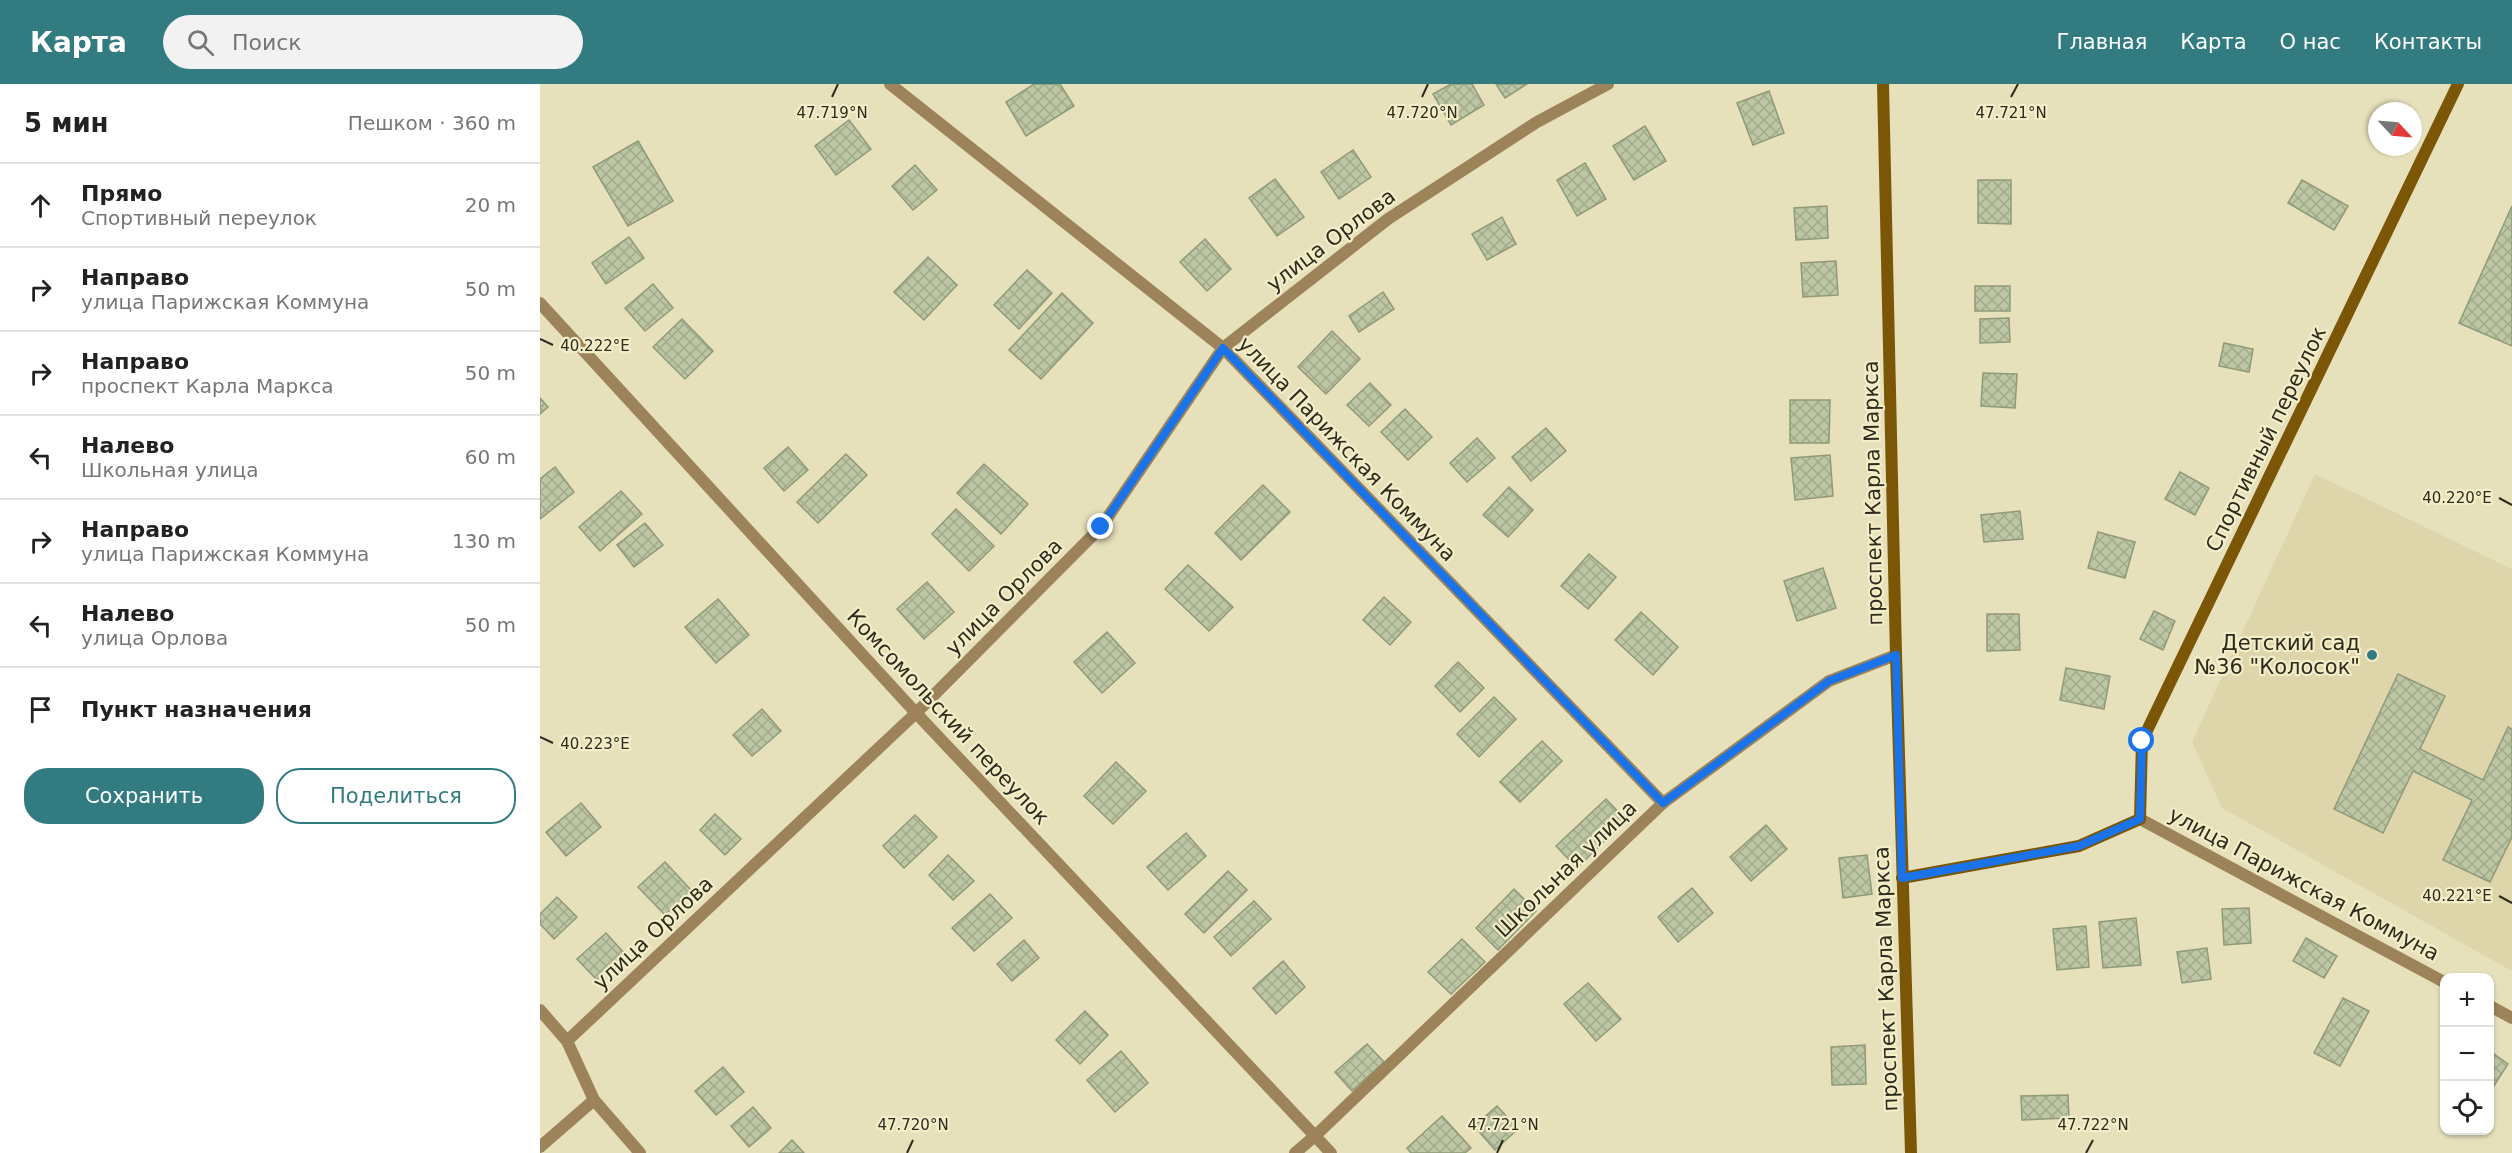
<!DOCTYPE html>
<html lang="ru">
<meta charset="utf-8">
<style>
body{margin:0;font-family:"DejaVu Sans",sans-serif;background:#f2f2f2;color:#222}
.controls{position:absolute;right:18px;bottom:18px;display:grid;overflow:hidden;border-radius:12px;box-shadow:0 2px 4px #0004}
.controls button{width:54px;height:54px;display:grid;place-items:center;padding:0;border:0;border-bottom:2px solid #e0e0e0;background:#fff;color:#222;font:30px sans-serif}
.compass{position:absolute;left:1828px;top:18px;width:54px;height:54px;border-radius:50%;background:#fff;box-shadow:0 2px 4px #0004;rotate:116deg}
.stop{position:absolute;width:18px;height:18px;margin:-14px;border:4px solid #1a73e8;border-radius:50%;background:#fff}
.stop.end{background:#1a73e8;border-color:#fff;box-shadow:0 2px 6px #0008}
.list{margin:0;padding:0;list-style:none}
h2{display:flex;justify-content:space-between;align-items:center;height:78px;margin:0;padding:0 24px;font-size:26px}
h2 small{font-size:20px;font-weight:400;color:#767676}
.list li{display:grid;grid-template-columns:39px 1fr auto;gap:18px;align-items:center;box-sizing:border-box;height:84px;padding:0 24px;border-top:2px solid #e0e0e0}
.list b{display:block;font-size:22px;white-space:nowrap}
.list p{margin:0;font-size:20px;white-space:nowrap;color:#767676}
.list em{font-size:20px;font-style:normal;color:#767676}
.actions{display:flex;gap:12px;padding:18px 24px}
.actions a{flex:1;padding:14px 0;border:2px solid #327b80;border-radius:24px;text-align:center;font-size:21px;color:#327b80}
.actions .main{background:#327b80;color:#fff}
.icon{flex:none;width:33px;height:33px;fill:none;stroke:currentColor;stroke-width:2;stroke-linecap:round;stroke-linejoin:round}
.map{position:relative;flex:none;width:1972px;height:1069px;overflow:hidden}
header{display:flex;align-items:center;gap:36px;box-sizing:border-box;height:84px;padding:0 30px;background:#327b80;color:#fff}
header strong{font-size:28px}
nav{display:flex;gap:33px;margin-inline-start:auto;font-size:21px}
.search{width:420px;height:54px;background:#f2f2f2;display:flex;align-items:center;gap:15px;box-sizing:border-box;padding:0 21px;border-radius:33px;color:#767676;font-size:22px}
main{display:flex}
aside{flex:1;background:#fff}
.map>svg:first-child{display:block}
</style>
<header>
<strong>Карта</strong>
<div class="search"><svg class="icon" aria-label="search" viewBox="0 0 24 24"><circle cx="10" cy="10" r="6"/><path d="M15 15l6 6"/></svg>Поиск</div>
<nav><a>Главная</a><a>Карта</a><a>О нас</a><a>Контакты</a></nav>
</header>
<main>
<aside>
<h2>5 мин<small>Пешком · 360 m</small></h2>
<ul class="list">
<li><svg class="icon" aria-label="ahead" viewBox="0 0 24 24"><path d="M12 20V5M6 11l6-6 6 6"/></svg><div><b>Прямо</b><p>Спортивный переулок</p></div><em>20 m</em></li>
<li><svg class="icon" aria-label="right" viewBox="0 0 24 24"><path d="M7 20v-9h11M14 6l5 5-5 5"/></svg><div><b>Направо</b><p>улица Парижская Коммуна</p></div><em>50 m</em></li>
<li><svg class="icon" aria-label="right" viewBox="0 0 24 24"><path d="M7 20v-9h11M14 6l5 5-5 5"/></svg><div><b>Направо</b><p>проспект Карла Маркса</p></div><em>50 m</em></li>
<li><svg class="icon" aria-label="left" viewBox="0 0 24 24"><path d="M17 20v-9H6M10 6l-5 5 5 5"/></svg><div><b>Налево</b><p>Школьная улица</p></div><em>60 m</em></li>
<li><svg class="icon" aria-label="right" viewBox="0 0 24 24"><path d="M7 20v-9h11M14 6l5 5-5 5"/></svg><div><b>Направо</b><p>улица Парижская Коммуна</p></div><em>130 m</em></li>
<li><svg class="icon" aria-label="left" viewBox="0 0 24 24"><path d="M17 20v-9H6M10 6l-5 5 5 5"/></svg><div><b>Налево</b><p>улица Орлова</p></div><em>50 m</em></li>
<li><svg class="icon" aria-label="arrive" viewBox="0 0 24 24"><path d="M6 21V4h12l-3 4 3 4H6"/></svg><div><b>Пункт назначения</b></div></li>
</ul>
<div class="actions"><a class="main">Сохранить</a><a>Поделиться</a></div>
</aside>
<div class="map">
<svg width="1972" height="1069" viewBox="0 0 1972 1069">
<defs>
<pattern id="building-cross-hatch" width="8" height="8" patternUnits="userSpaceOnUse" patternTransform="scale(1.5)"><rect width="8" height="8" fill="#bcc6a3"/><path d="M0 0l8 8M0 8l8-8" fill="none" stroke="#a2aa8c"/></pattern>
</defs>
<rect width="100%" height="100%" fill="#e6e0bb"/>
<polygon fill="#ded6aa" points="1775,390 1972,485 1972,887 1682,724 1652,658"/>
<g fill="url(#building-cross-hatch)" stroke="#919a78" stroke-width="1.5">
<polygon points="494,0 520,0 534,22 486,52 466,18"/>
<polygon points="911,0 932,0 944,21 911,41 893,10"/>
<polygon points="956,0 987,0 965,14"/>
<polygon points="1229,7 1244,49 1213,61 1197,19"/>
<polygon points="309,36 331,65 296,91 275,62"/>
<polygon points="1105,42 1126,77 1094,96 1073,62"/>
<polygon points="98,57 133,117 88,142 53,83"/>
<polygon points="813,66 831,93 799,115 781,88"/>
<polygon points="1045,79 1066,115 1037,132 1017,96"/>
<polygon points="375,81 397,106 373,126 352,102"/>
<polygon points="735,95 764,133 737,152 709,114"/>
<polygon points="1438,96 1471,96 1471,140 1438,139"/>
<polygon points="1762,96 1808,122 1794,146 1748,119"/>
<polygon points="1287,122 1288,154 1256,156 1254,124"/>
<polygon points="1972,122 1972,262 1919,239"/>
<polygon points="962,133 976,160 947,176 932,150"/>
<polygon points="89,153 104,174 66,200 52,179"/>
<polygon points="665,155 691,185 667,207 640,178"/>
<polygon points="388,173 417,201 384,236 354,208"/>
<polygon points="1296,177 1298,211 1263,213 1261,179"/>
<polygon points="487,186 512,209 479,245 454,221"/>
<polygon points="113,200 133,224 105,247 85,224"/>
<rect x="1435" y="202" width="35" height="25"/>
<polygon points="843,208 854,225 819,248 809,232"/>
<polygon points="522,209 553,239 501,295 469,266"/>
<polygon points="1469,234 1470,258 1440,259 1440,235"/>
<polygon points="142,235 173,267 145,295 113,263"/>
<polygon points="792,247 820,275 786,310 758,283"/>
<polygon points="1684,259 1713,265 1709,288 1679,282"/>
<polygon points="1443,289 1477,290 1475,324 1441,322"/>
<polygon points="830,299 851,321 829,342 807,321"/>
<polygon points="0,314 8,323 0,330"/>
<polygon points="1250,316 1290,316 1289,359 1250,359"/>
<polygon points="865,325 892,353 868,376 841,348"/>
<polygon points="1006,344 1026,367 991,397 972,373"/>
<polygon points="937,354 955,374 927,398 910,379"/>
<polygon points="248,363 268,386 244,407 224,384"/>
<polygon points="306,370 327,391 278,439 257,418"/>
<polygon points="1290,371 1293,412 1255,416 1251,374"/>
<polygon points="444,380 488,420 461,450 417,409"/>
<polygon points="15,383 34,408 0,435 0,395"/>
<polygon points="1640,388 1669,404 1655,431 1625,415"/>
<polygon points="723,401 750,428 701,476 675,449"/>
<polygon points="969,403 993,426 968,453 943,431"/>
<polygon points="81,407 102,430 60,467 39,443"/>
<polygon points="416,425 454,462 429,487 392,450"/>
<polygon points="1480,427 1483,455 1444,458 1441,431"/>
<polygon points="105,439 123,461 94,483 77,461"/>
<polygon points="1558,448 1595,458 1585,494 1548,484"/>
<polygon points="1049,470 1076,493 1048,525 1021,502"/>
<polygon points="648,481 693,523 669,547 625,505"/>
<polygon points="1283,484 1296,524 1257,537 1244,497"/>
<polygon points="387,498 414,528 384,555 357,525"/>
<polygon points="844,513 871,538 850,561 823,536"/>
<polygon points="178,515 209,551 176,579 145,543"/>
<polygon points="1614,527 1635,537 1623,566 1600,555"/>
<polygon points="1101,528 1138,563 1113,591 1075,556"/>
<polygon points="1447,530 1479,530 1480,566 1447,567"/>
<polygon points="567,548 595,579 562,609 534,578"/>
<polygon points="918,578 944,604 920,628 895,602"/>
<polygon points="1526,584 1570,592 1564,625 1520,616"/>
<polygon points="1858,590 1905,612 1880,665 1943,696 1968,643 1972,645 1972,753 1950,798 1903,776 1932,716 1873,687 1843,749 1794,725"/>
<polygon points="954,613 976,635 939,673 917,650"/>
<polygon points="222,625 241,647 212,672 193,651"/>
<polygon points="1002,657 1022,677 980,718 960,698"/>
<polygon points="576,678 606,707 573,740 544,712"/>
<polygon points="1066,715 1086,736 1037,784 1016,762"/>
<polygon points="41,719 61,743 26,772 6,748"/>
<polygon points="175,730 201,755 185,771 160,746"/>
<polygon points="375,731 397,753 364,784 343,762"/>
<polygon points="1226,741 1247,765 1211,797 1190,773"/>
<polygon points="646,749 666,772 628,806 607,783"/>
<polygon points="408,771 434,797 413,816 389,791"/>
<polygon points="1327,771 1332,810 1303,814 1299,774"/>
<polygon points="125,778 151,806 125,831 98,803"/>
<polygon points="688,787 707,806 664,849 645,830"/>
<polygon points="1152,804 1173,829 1138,858 1118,833"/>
<polygon points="974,805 996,827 958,866 936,844"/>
<polygon points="450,810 472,834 434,867 412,844"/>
<polygon points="17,813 37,833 14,855 0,840 0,830"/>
<polygon points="714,817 731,835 691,872 674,853"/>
<polygon points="1709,824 1711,859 1684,861 1682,825"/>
<polygon points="1596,834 1601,881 1563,884 1559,838"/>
<polygon points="1546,842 1549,883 1517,886 1513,845"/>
<polygon points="66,849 85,870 57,896 37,875"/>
<polygon points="1766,854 1797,872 1784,894 1753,877"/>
<polygon points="922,855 945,878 911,910 888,888"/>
<polygon points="484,856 499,874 472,897 457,880"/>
<polygon points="1667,864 1671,895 1642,899 1637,868"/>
<polygon points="743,877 765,903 736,930 713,904"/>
<polygon points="1048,899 1081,935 1056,957 1024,920"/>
<polygon points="1803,914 1829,927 1800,982 1774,969"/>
<polygon points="545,927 568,951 540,980 516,956"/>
<polygon points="827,960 844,978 812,1007 795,988"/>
<polygon points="1325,961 1326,1000 1292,1001 1291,963"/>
<polygon points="581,967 608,999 575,1028 547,996"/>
<polygon points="1950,967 1968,980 1950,1008"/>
<polygon points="183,983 204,1008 176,1031 155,1007"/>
<polygon points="1528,1011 1529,1034 1482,1036 1481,1012"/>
<polygon points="957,1022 978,1045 955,1066 934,1042"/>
<polygon points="213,1023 231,1044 209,1063 191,1042"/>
<polygon points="902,1032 931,1064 925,1069 871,1069 867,1064"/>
<polygon points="252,1056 264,1069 239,1069"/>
</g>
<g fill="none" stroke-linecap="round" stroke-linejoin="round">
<g stroke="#9c835a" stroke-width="12">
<polyline points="350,0 683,264 1123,719"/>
<polyline points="0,219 376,629 791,1069"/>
<polyline points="1600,735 1904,898"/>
<polyline points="1950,922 1972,934"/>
<polyline points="0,926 27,957 54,1016 100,1069"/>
<polyline points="27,957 376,629 561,443 683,264 848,135 997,38 1068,0"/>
<polyline points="0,1063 54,1016"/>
<polyline points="755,1069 776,1051 1123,719 1289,597 1356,571"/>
</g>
<g stroke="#7b5607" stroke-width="12">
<polyline points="1343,0 1356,571 1371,1069"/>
<polyline points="1362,794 1539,762 1600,735 1602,657 1918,0"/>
</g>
</g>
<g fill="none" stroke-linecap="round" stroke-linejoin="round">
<polyline stroke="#1a73e8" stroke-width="8" points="561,443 683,264 1123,719 1289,597 1356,571 1362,794 1539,762 1600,735 1602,657"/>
</g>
<path fill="none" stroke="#2d2b1d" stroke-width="2" d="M292,13l6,-13M882,13l6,-13M1471,13l7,-13M0,255l13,6M1959,414l13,7M0,653l13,6M1959,812l13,7M367,1069l6,-13M957,1069l6,-13M1546,1069l7,-13"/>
<circle fill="#327b80" stroke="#f3edc8" stroke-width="2" cx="1832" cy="571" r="6"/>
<g text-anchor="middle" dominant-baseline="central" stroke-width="4.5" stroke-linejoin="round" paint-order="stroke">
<g font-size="21" fill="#2d2b1d" stroke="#f3edc8">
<text transform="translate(791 156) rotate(-37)">улица Орлова</text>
<text transform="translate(1726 355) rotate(-64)">Спортивный переулок</text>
<text transform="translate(807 365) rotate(46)">улица Парижская Коммуна</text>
<text transform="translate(1333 409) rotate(-91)">проспект Карла Маркса</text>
<text transform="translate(464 513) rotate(-45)">улица Орлова</text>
<text transform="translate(408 633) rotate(47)">Комсомольский переулок</text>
<text transform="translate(1026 785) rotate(-44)">Школьная улица</text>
<text transform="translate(1764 800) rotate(28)">улица Парижская Коммуна</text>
<text transform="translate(113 849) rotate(-43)">улица Орлова</text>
<text transform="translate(1346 895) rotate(-92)">проспект Карла Маркса</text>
</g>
<g font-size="21" fill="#2d2b1d" stroke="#f3edc8" text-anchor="end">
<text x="1820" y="559">Детский сад<tspan x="1820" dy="24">№36 "Колосок"</tspan></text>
</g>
</g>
<g font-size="15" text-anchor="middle" fill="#2d2b1d" stroke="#f3edc8" stroke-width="4.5" stroke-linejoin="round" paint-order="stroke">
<text x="292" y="34">47.719°N</text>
<text x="882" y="34">47.720°N</text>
<text x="1471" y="34">47.721°N</text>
<text x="55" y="267">40.222°E</text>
<text x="1917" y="419">40.220°E</text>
<text x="55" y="665">40.223°E</text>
<text x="1917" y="817">40.221°E</text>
<text x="373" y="1046">47.720°N</text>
<text x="963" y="1046">47.721°N</text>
<text x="1553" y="1046">47.722°N</text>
</g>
</svg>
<div class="controls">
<button>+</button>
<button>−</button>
<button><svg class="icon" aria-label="locate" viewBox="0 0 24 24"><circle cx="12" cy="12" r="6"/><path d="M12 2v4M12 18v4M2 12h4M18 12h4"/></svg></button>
</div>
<svg class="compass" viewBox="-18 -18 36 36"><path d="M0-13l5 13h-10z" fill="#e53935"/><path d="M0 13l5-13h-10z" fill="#767676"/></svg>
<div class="stop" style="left:1602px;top:657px"></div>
<div class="stop end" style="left:561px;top:443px"></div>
</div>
</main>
